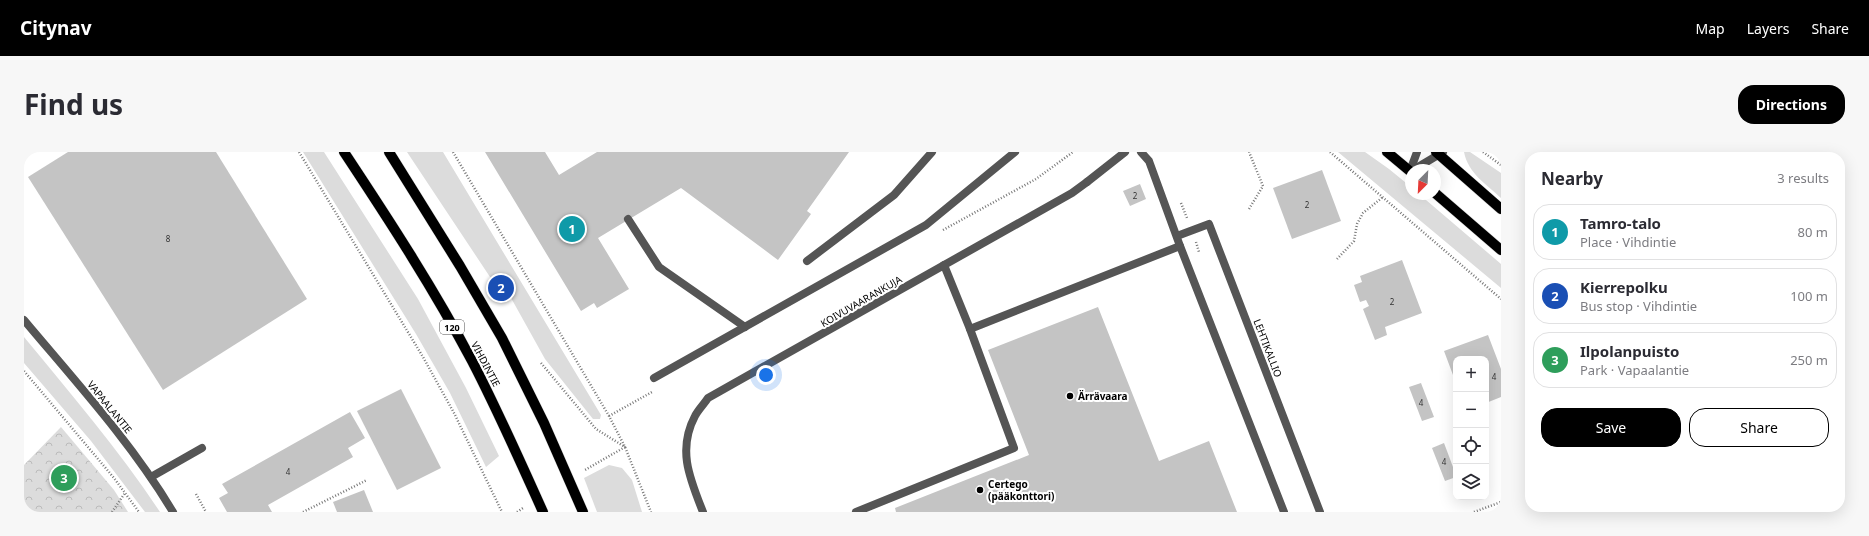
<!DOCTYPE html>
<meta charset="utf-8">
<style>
body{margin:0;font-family:"Noto Sans",sans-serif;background:#f7f7f7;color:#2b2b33}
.controls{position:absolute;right:12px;bottom:12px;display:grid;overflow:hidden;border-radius:8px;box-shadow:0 4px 16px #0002}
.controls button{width:36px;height:36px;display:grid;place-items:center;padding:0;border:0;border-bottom:1px solid #e1e1e2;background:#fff;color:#2b2b33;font:20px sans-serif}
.compass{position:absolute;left:1381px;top:12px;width:36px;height:36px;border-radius:50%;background:#fff;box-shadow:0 4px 16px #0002;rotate:204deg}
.you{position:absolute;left:742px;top:223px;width:14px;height:14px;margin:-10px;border:3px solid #fff;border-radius:50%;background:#1a73e8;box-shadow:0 0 0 6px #1a73e833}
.badge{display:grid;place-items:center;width:26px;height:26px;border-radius:50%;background:#000;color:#fff;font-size:13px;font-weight:700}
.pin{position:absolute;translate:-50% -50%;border:2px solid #fff;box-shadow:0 1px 4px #0006}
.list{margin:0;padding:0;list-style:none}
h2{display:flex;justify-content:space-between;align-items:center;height:52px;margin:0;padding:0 16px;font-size:17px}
h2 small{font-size:13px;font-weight:400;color:#7c7c81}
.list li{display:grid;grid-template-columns:26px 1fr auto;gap:12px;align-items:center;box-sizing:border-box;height:56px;margin:0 8px 8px;padding:0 8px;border:1px solid #e1e1e2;border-radius:16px}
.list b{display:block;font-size:15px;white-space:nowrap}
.list p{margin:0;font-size:13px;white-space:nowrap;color:#7c7c81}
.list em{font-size:13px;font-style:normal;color:#7c7c81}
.actions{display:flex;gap:8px;padding:12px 16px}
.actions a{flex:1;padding:9px 0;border:1px solid #000;border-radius:16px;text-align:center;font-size:14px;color:#000}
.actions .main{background:#000;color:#fff}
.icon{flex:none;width:22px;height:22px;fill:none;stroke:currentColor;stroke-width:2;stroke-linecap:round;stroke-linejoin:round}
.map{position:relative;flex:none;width:1477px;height:360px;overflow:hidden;border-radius:16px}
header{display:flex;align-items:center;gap:24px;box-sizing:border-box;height:56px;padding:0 20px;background:#000;color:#fff}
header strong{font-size:19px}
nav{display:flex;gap:22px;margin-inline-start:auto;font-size:14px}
.intro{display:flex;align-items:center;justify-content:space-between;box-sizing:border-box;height:96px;padding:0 24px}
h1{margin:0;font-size:28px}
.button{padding:10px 18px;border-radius:16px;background:#000;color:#fff;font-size:14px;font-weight:700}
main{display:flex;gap:24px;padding:0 24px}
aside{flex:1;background:#fff;border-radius:16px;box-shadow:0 4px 16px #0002}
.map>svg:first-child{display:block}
</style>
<header>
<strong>Citynav</strong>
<nav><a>Map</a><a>Layers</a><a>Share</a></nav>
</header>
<div class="intro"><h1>Find us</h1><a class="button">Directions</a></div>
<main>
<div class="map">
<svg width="1477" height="360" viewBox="0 0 1477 360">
<defs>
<pattern id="forest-crowns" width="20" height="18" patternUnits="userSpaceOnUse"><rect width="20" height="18" fill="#dcdcdc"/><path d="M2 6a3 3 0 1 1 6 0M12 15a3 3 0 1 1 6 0" fill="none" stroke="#bbb"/></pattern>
</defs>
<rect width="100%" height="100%" fill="#fff"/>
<g fill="#dcdcdc">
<polygon points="279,0 300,0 394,147 442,236 475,304 462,315 426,241 392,182"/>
<polygon points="383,0 419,0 577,263 576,267 569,267 521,207 477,128 470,131"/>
<polygon points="1314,0 1341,0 1365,17 1387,35 1387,42 1395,42 1477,112 1477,136"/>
<path d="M1440,0h6l31,21v25c-15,-14 -33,-25 -37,-46z"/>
<path d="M0,185c47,57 95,113 136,175h-15l-54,-71 -67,-78z"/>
<polygon points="585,313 598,316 608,328 618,360 573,360 560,326"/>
</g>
<polygon fill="url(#forest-crowns)" points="37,275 90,338 104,360 0,360 0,313"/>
<g fill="#c4c4c4">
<polygon points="44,0 192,0 283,147 139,238 4,25"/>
<polygon points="461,0 521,0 535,23 573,0 825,0 783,59 787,62 754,108 657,36 574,86 605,137 573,156 570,151 557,159"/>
<polygon points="1298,18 1317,69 1268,87 1249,36"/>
<polygon points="1116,32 1122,47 1106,54 1099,39"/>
<polygon points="1378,108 1398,161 1361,175 1363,183 1351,188 1339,157 1345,154 1342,148 1336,150 1330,133 1338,130 1336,124"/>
<polygon points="1074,155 1135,309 1185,289 1213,360 872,360 871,356 1005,303 964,198"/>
<polygon points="1464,183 1477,217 1477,245 1462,251 1462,207 1432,207 1432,231 1420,199"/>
<polygon points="1397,231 1410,265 1398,269 1385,235"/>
<polygon points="377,237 417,316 373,338 333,259"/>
<polygon points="326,260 341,286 324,296 329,305 244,353 248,360 203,360 195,346 204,341 198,332"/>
<polygon points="1420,291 1432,323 1432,325 1421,329 1408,296"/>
<polygon points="340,338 349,360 313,360 309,350"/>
</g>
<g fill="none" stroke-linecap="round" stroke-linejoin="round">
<defs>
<g id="primary">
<path d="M320,0c45,68 90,137 128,209 26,50 48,100 71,151"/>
<polyline points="365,0 436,114 478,186 520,271 559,360"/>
<polyline points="1363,0 1387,20"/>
<polyline points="1412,0 1477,57"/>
<polyline points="1411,41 1477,98"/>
</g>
</defs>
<use href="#primary" stroke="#dbdbdb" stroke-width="11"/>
<g stroke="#777" stroke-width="2.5" stroke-dasharray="1 2" stroke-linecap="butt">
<polyline points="275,0 399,205 430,261 478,360"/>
<polyline points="429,0 585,264 601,295 627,360"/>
<polyline points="1306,0 1477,147"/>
<polyline points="1459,0 1477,13"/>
<polyline points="1157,51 1163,66"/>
<polyline points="1225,57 1239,34 1225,0"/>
<polyline points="919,78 1012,27 1049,0"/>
<polyline points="1172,90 1175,100"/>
<polyline points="1313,107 1330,89 1333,72 1339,61 1359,45"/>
<polyline points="517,211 572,277 601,295 561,318"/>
<polyline points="0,219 90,326 115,360"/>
<polyline points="585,264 628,240"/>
<polyline points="172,342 182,360"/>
<polyline points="88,360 101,341"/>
<polyline points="279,360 343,328"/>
<polyline points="493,360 499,356"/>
<polyline points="1450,360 1477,350"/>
</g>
<g stroke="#555" stroke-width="8">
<polyline points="604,67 635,115 721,175"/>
<polyline points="783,109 870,43 908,0"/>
<polyline points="946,177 1156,94 1260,360"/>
<polyline points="630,226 902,73 991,0"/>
<polyline points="127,325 178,296"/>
<path d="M679,360c-13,-33 -26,-62 -8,-96 3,-6 9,-12 13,-18l364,-205 15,-11"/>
<polyline points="832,360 990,296 946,177 920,113"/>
</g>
<g stroke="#555" stroke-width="8">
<polyline points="1117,0 1125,9 1156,94"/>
<polyline points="1063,30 1101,0"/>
<polyline points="1153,84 1185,72 1296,360"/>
</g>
<g stroke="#555" stroke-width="8">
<polyline points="1389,18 1419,0"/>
<polyline points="1386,19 1393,0"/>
<path d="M0,168c52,62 107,122 149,192"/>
</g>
<use href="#primary" stroke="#000" stroke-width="10"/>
</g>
<g fill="#000" stroke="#fff" stroke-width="1.5">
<circle cx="1046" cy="244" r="4"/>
<circle cx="956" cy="338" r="4"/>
</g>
<g text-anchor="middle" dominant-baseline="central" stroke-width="4" stroke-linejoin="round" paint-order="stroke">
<g font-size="8" fill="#313131">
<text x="1111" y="43">2</text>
<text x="1283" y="52">2</text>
<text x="144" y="86">8</text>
<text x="1368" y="149">2</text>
<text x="1470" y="224">4</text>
<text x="1397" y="250">4</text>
<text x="1420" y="309">4</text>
<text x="264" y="319">4</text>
</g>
<rect fill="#fff" stroke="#4c4c4c" stroke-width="1" x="416" y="168" width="24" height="14" rx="3"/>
<g font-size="9" font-weight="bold" fill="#000">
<text x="428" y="175">120</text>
</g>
<g font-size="10" fill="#000" stroke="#fff">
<text transform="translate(837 149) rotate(-30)">KOIVUVAARANKUJA</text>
<text transform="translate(1244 196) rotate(69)">LEHTIKALLIO</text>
<text transform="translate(462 212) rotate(62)">VIHDINTIE</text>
<text transform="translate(86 255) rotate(51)">VAPAALANTIE</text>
</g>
<g font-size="10" font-weight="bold" fill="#000" stroke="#fff" text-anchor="start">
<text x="1054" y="244">Ärrävaara</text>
<text x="964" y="332">Certego<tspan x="964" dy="12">(pääkonttori)</tspan></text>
</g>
</g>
</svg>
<div class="controls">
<button>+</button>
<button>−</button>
<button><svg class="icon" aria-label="locate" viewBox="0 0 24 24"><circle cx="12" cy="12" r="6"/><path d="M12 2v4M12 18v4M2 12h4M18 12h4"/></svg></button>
<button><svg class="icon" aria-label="layers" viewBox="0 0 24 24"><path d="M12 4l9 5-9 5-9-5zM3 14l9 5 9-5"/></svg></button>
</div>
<svg class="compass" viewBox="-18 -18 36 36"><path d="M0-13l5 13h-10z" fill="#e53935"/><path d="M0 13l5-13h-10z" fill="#7c7c81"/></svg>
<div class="you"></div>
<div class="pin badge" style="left:548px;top:77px;background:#0f9aa8">1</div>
<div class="pin badge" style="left:477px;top:136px;background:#1a4fb4">2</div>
<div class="pin badge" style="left:40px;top:326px;background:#2e9e5b">3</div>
</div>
<aside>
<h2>Nearby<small>3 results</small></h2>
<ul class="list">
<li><span class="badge" style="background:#0f9aa8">1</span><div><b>Tamro-talo</b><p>Place · Vihdintie</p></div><em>80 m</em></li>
<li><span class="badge" style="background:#1a4fb4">2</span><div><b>Kierrepolku</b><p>Bus stop · Vihdintie</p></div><em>100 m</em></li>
<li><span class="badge" style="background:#2e9e5b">3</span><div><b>Ilpolanpuisto</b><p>Park · Vapaalantie</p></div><em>250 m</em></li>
</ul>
<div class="actions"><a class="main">Save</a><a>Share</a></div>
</aside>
</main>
